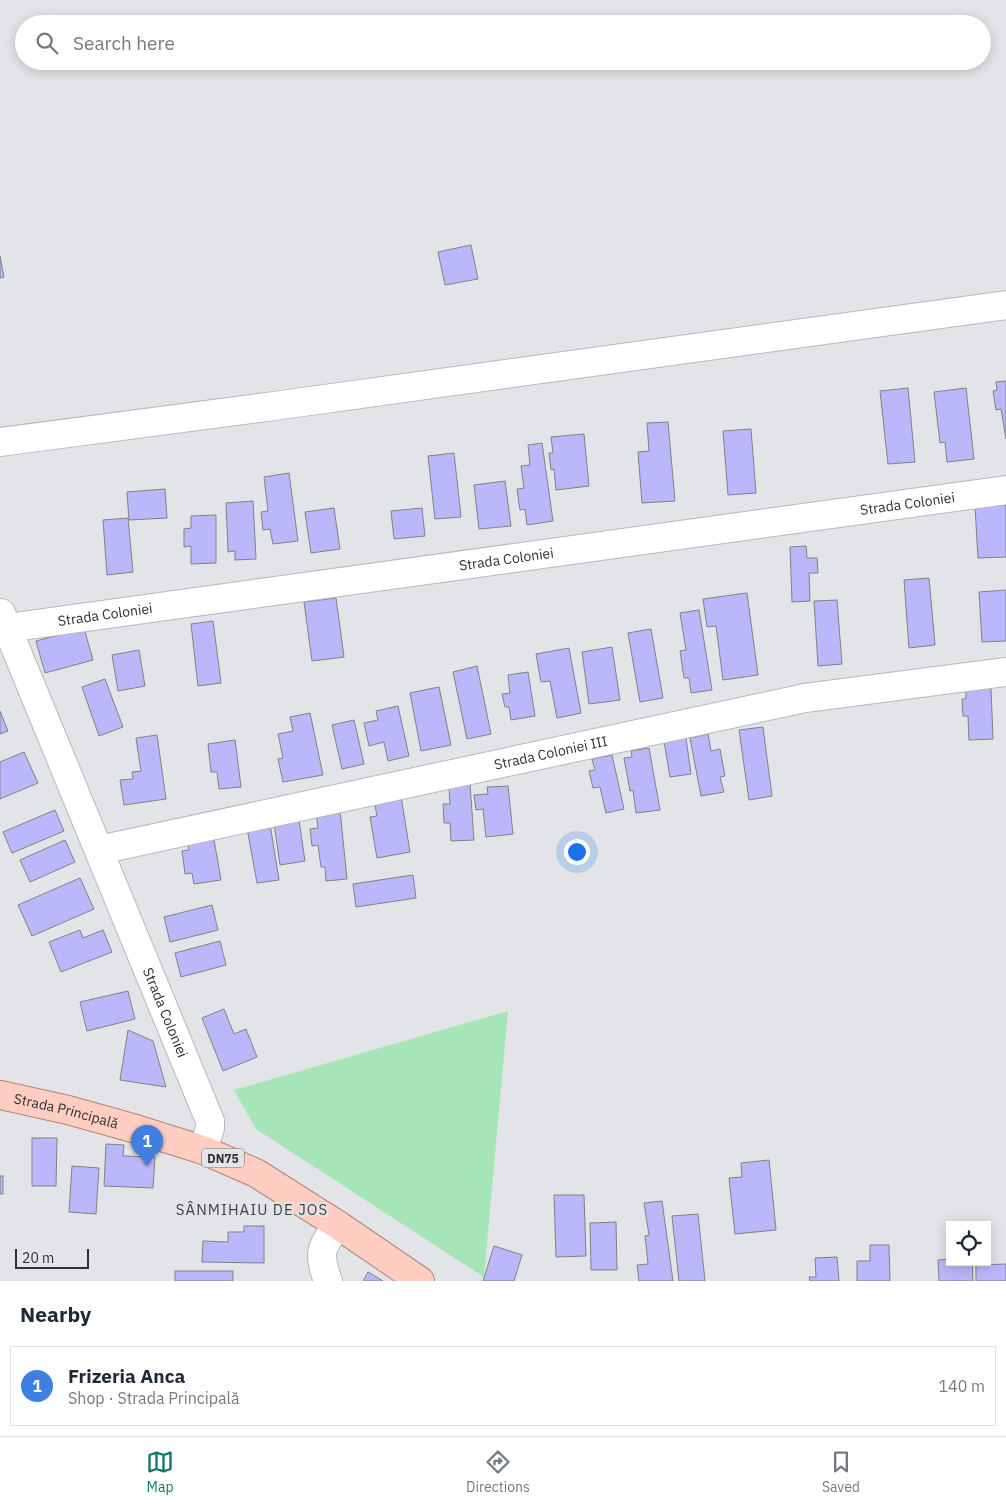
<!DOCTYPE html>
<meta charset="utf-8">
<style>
body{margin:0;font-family:"IBM Plex Sans",sans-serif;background:#f2f2f3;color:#1f2937}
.controls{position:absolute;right:15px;bottom:15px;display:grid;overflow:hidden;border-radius:0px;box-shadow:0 2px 12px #0003}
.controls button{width:45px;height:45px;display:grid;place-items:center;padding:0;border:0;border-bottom:1px solid #e0e1e3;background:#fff;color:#1f2937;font:25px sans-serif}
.scale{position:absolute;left:15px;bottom:12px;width:74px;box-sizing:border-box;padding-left:5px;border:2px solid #303031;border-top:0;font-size:14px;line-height:18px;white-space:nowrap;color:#303031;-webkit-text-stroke:4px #e3e4e7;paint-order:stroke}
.you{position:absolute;left:576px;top:851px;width:18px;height:18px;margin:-12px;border:4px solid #fff;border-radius:50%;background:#1a73e8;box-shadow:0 0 0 8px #1a73e833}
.badge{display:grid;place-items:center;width:32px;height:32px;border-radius:50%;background:#0f766e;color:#fff;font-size:16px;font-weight:700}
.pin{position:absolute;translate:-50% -41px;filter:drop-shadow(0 1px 2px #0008)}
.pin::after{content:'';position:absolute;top:26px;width:18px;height:15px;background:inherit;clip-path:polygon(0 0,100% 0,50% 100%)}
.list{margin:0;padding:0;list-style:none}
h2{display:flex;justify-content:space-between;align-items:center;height:65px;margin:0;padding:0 20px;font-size:21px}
h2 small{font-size:16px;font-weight:400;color:#747a83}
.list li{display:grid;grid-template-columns:32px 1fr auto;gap:15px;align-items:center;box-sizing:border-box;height:80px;margin:0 10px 10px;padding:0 10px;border:1px solid #e0e1e3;border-radius:0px}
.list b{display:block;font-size:19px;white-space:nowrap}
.list p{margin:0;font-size:16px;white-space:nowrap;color:#747a83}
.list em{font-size:16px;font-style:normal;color:#747a83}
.icon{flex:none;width:28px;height:28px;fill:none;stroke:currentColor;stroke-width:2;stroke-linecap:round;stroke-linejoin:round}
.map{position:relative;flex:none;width:1006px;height:1281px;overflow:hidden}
.search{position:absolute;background:#fff;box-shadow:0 2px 12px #0003;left:15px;right:15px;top:15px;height:55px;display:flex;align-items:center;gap:12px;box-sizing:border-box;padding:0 18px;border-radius:28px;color:#747a83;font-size:19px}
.sheet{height:155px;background:#fff}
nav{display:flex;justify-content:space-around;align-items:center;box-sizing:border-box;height:70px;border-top:1px solid #e0e1e3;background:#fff;font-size:14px;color:#747a83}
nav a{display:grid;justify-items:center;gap:2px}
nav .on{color:#0f766e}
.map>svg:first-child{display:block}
</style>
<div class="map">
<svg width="1006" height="1281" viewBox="0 0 1006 1281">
<rect width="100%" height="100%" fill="#e3e4e7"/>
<polygon fill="#a6e5b8" points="508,1011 484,1277 256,1129 234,1090"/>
<g fill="#bab8fa" stroke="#808184">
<polygon points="471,245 478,279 445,285 438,252"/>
<polygon points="0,256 4,277 0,278"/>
<polygon points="1006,381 1006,439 1001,409 996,410 993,391 997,390 996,382"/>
<polygon points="908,388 915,462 888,464 880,391"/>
<polygon points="966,388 974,459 947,462 945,442 940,443 934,392"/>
<polygon points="668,422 675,501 642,503 638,452 649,451 647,423"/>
<polygon points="751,429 756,493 728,495 723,431"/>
<polygon points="584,434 589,486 556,490 554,469 551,470 549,453 553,453 551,437"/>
<polygon points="542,443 553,521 527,525 525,509 520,510 517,489 524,488 521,466 530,465 528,445"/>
<polygon points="454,453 461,517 435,519 428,456"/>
<polygon points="289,473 298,541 273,544 270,529 263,530 261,512 268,511 264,477"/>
<polygon points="505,481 511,526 479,529 474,485"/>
<polygon points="165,489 167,518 129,520 127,492"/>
<polygon points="253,501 256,559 235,560 235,551 228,552 226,503"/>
<polygon points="1006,505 1006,557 978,558 975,506"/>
<polygon points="334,508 340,549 311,553 305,512"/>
<polygon points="422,508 425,536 394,539 391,511"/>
<polygon points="216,515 216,563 191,564 191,546 184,547 184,529 191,528 191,516"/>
<polygon points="128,518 133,572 107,575 103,520"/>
<polygon points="806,546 807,558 817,558 818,573 809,573 810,601 792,602 790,547"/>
<polygon points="929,578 935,645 909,648 904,580"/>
<polygon points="1006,590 1006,641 982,642 979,592"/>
<polygon points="747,593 758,675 723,680 716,626 707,627 703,599"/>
<polygon points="336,598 344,657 312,661 304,602"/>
<polygon points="837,600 842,664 818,666 814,601"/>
<polygon points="699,610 712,690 691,693 689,678 684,678 680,651 686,650 680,613"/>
<polygon points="213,621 221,683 198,686 191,624"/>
<polygon points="84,628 93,660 45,673 36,641"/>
<polygon points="651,629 663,698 640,702 628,633"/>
<polygon points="612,647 620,700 589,704 582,652"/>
<polygon points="569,648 581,713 557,718 550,681 541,682 536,654"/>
<polygon points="139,650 145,686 118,691 112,655"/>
<polygon points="477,666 491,734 467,739 453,672"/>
<polygon points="528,672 535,716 511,720 509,707 505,707 502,694 510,693 508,675"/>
<polygon points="105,679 123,727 99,736 82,687"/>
<polygon points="439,687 451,745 421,751 410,693"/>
<polygon points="991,688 993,739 969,740 968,716 963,716 962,699 966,699 966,689"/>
<polygon points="398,706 409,756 388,761 384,742 369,746 364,723 378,720 376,711"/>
<polygon points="0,711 8,731 0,734"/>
<polygon points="310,713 323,775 283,782 278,759 283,758 278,734 293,731 290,717"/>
<polygon points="354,720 364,764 342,769 332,725"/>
<polygon points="763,727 772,796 749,800 739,730"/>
<polygon points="708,734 711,751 720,749 725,776 720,777 724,792 701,796 690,738"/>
<polygon points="157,735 166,799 124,805 120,780 133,779 132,772 141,771 136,738"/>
<polygon points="686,738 691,774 670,777 664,741"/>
<polygon points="235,740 241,787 219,789 217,772 211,772 208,744"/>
<polygon points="649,748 660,810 636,813 633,790 630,791 624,758 632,757 631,751"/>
<polygon points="24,752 38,783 0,799 0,762"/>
<polygon points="612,755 624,809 606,813 600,787 593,788 589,771 595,770 592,759"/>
<polygon points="470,784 474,840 451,841 450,823 444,823 443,804 450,804 449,786"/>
<polygon points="508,786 513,834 486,837 483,809 476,810 474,795 488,794 487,787"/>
<polygon points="401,796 410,852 377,858 370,817 377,816 374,800"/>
<polygon points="55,810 64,831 12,853 3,832"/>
<polygon points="340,810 347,879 326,881 325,867 321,867 318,845 312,846 310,829 318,828 316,812"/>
<polygon points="299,820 305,861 280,865 274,823"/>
<polygon points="270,824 279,880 257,883 247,828"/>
<polygon points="213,834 221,880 194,884 192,873 185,874 182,851 189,850 187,838"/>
<polygon points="65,840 75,862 30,882 20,860"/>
<polygon points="413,875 416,898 356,907 353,884"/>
<polygon points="80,878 94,909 32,936 18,905"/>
<polygon points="212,905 218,930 170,942 164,917"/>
<polygon points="80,930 83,938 103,930 112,952 61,972 49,942"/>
<polygon points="220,941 226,965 181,977 175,953"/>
<polygon points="128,991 135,1019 87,1031 80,1002"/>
<polygon points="224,1009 234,1034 246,1029 257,1057 223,1071 202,1018"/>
<polygon points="128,1030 153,1041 166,1087 120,1080"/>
<polygon points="32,1138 57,1138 56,1186 32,1186"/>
<polygon points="106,1144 124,1145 123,1156 155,1157 153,1188 104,1186"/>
<polygon points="769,1160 776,1230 735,1234 729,1178 742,1177 741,1163"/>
<polygon points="72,1166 99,1168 96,1214 69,1212"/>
<rect x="0" y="1176" width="3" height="18"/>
<polygon points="554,1195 584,1195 586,1256 556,1257"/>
<polygon points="662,1201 673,1281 639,1281 637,1265 648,1264 645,1236 649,1235 644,1203"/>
<polygon points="698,1214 705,1281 679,1281 672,1216"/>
<polygon points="616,1222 617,1270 591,1270 590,1223"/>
<polygon points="244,1226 264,1226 264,1263 202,1262 203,1241 228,1242 228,1232 244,1232"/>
<polygon points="870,1245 889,1245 890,1281 857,1281 857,1261 870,1261"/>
<polygon points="494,1246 522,1255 514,1281 483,1281"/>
<polygon points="837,1257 839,1281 810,1281 809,1277 816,1277 815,1258"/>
<polygon points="950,1259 950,1262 972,1262 973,1281 939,1281 938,1260"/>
<polygon points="1006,1264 1006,1281 976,1281 976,1265"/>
<rect x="175" y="1271" width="58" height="10"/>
<polygon points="368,1272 383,1281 363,1281"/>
</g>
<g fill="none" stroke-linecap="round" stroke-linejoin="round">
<defs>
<g id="minor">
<polyline points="0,442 274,406 1006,305"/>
<path id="s1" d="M1,613l209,508v7l-7,22"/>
<path id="s2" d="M7,628l999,-138"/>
<path id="s3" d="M99,850l706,-152 201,-26"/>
<path d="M328,1281c-10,-28 -8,-33 10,-56"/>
</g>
<g id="major">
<path id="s4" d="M0,1095l68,15 68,19 67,21 53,23 82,52 82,56"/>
</g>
</defs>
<use href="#minor" stroke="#b7b8bb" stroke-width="30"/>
<use href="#major" stroke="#b78175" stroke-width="30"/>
<use href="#minor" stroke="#fff" stroke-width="28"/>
<use href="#major" stroke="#ffcdc2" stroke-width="28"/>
</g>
<g text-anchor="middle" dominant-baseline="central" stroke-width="4" stroke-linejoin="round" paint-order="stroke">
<rect fill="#e3e4e7" stroke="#666668" stroke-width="1" x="202" y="1148.5" width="42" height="19" rx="4"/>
<g font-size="12" font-weight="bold" fill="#303031">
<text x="223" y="1158">DN75</text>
</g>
<g font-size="14" fill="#303031" stroke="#e3e4e7">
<text stroke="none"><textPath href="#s2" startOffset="909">Strada Coloniei</textPath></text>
<text stroke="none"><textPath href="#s2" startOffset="504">Strada Coloniei</textPath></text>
<text stroke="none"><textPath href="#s2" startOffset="99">Strada Coloniei</textPath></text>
<text stroke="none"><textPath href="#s3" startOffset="462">Strada Coloniei III</textPath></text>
<text stroke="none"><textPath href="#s1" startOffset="432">Strada Coloniei</textPath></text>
<text stroke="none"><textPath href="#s4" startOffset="68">Strada Principală</textPath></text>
</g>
<g font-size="15" letter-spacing="1" fill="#424245" stroke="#e3e4e7">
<text x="252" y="1209">SÂNMIHAIU DE JOS</text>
</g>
</g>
</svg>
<div class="controls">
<button><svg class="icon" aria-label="locate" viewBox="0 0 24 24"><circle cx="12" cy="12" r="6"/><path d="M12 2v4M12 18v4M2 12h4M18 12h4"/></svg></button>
</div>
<div class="scale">20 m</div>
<div class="you"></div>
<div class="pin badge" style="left:147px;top:1166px;background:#3f7fe0">1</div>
<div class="search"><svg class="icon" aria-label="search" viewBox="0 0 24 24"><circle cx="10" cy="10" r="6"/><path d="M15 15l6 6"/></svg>Search here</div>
</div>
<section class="sheet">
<h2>Nearby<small></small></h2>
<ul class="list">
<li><span class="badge" style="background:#3f7fe0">1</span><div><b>Frizeria Anca</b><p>Shop · Strada Principală</p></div><em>140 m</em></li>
</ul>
</section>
<nav>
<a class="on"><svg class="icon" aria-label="map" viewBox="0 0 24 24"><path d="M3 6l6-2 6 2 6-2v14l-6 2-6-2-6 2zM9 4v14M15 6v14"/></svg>Map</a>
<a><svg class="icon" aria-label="directions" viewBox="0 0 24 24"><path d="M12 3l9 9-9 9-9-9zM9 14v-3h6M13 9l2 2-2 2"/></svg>Directions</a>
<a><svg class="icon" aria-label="saved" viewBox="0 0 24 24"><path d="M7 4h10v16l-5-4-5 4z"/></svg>Saved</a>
</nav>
